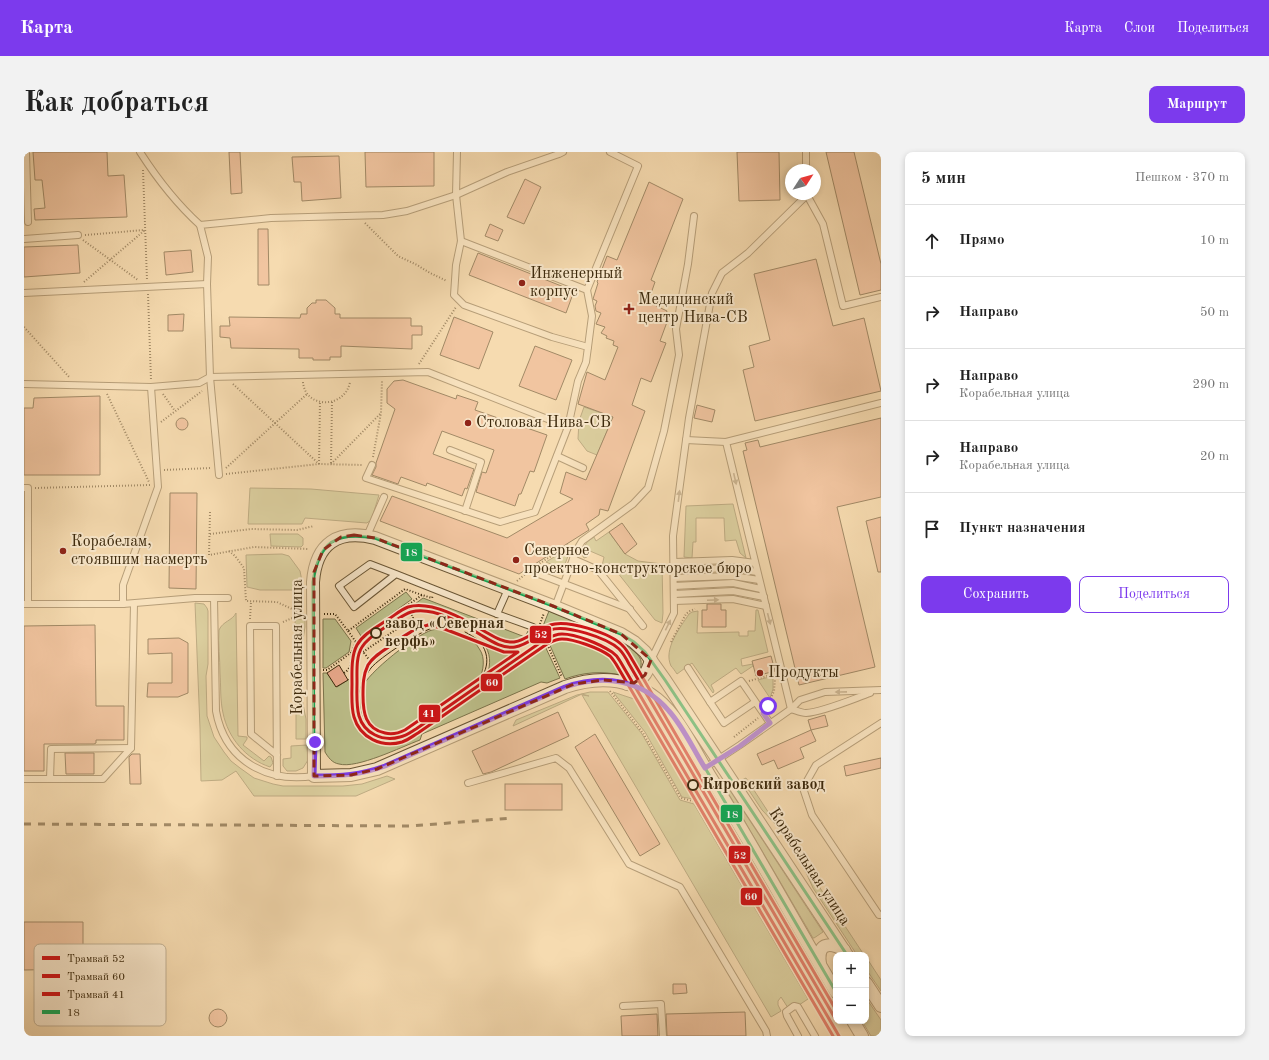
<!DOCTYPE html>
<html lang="ru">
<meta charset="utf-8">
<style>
body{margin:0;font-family:"Old Standard TT",serif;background:#f2f2f2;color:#222}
.controls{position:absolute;right:12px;bottom:12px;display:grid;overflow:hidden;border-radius:8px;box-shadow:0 2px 6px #0003}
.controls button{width:36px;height:36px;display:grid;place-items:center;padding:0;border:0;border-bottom:1px solid #e0e0e0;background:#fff;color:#222;font:20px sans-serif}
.compass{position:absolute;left:761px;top:12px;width:36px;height:36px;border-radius:50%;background:#fff;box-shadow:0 2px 6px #0003;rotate:54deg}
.stop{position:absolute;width:12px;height:12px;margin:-9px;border:3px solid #7c3aed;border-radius:50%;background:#fff}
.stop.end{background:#7c3aed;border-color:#fff;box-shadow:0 1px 4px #0008}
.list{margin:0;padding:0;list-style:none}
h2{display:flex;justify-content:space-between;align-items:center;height:52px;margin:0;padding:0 16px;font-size:17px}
h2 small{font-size:13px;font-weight:400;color:#767676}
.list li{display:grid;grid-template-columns:26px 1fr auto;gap:12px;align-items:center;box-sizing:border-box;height:72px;padding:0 16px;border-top:1px solid #e0e0e0}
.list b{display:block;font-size:15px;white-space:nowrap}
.list p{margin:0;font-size:13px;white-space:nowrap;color:#767676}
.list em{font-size:13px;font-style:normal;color:#767676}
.actions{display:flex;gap:8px;padding:12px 16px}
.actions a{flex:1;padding:9px 0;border:1px solid #7c3aed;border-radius:8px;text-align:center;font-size:14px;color:#7c3aed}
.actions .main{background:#7c3aed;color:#fff}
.icon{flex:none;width:22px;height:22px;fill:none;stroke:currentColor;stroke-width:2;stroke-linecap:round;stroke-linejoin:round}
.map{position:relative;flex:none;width:857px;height:884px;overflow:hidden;border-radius:8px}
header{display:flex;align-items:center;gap:24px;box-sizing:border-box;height:56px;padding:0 20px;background:#7c3aed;color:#fff}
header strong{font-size:19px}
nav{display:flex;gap:22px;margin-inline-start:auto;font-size:14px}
.intro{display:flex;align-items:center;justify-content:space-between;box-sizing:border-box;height:96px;padding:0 24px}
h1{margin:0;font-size:28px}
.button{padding:10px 18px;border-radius:8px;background:#7c3aed;color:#fff;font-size:14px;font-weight:700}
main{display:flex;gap:24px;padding:0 24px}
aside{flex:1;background:#fff;border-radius:8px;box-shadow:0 2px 6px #0003}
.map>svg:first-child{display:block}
</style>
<header>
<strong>Карта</strong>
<nav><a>Карта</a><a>Слои</a><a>Поделиться</a></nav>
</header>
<div class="intro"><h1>Как добраться</h1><a class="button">Маршрут</a></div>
<main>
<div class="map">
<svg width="857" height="884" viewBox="0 0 857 884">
<rect width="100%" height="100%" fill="#f6dbb0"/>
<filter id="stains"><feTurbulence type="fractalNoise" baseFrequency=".005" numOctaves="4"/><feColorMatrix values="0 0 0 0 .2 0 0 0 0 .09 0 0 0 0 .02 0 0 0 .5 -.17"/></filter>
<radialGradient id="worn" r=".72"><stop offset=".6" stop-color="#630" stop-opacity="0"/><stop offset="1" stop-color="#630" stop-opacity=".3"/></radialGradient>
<g fill="#bdc08b" stroke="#7c744c">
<polygon points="560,255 589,265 573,303 563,299 554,287 555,269"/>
<polygon points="226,336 287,337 355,343 347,369 344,370 343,371 281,366 278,372 224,372"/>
<polygon points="709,352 722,406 716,401 712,388 701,389 700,366 672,366 672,390 669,390 668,406 660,405 662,354"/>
<polygon points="585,380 601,402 614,409 638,412 639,461 638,471 631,468 586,411 580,415 578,414 580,405 566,399 563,405 560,406 557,401 563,390 570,385 572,389"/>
<polygon points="246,382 274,382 279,386 279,393 277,395 247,394"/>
<polygon points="543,397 546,399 539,417 522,410"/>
<polygon points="258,402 265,404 276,419 278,429 277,434 273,438 236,438 223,435 222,403"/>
<polygon points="382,440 388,447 337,484 332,476"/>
<path d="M399,446l102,39 3,-6 9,3c-9,6 -17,11 -28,10 -11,0 -21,-8 -30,-14 -20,-11 -44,-23 -67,-21l-1,-2z"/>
<polygon points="171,451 180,452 183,456 184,459 184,512 182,524 183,564 190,585 200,600 207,609 216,616 230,626 249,632 259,634 319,634 338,632 363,624 371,627 332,644 230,644 212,619 198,628 177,629 176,576"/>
<path d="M732,458h2l10,42 -27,7 1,7 11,-2v2l-12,8 -5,-6 -25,17 3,6 -1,2 -21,-30 -15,11c-2,-3 -4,-6 -6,-8 -8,-17 9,-38 18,-52l3,-2 6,-1 -1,22 42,-1v4h9v-5h7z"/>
<path d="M525,459c19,8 82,30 91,47 2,4 1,8 0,12l-3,2 -1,-1c-5,-8 -9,-17 -16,-23 -9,-10 -45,-23 -58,-23 -7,-1 -14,2 -21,6z"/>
<path d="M212,461l2,123 9,1v2l-4,6 21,16 5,-5 2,1 2,6 -3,4c-24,-8 -42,-29 -47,-54 -3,-13 -2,-27 -3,-40 0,-14 -2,-29 -1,-43 4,-9 13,-9 17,-17z"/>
<polygon points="271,467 281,467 281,475 276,506 272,506"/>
<polygon points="299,467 311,467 327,489 325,500 302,516 299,516"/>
<path d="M420,477c15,2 29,8 36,21 5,7 4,21 -1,29 -6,8 -18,15 -27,21 -15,10 -30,21 -45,31 -4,2 -8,4 -12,5 -26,4 -41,-25 -33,-48 5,-15 55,-54 70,-58 4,-1 9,-1 12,-1z"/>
<path d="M536,485c11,0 43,11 51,18 5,4 10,12 12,18l-2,2c-19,-4 -37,-3 -56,4l-17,-38z"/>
<path d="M459,490l22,7 10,1 -7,12 -21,14c4,-13 4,-22 -4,-34z"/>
<path d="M520,492l16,34 -13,5 -6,-1 -119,52 -2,6c-19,7 -63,29 -81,24 -7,-1 -11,-7 -14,-12l-2,-79h4l10,14 17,-11c0,14 -2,31 3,44 10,27 38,26 58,13z"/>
<polygon points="749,524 749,537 746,546 734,528"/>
<polygon points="272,537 276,537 282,567 282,587 272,587"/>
<polygon points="566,540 584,540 618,582 656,648 670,652 784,847 766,859 757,845 754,849 754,853 757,859 747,865 558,543 565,544 558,542 489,574 492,568 553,543"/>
<polygon points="589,540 610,547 669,647 658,645 621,580"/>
<polygon points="283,593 284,608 279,616 272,619 263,619 259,614 259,607 267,606 267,594"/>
<polygon points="722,626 754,675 738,658 718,628"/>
<polygon points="705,637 799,780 790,786 789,786 703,639"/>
<polygon points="678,653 812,884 810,884 676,656"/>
<polygon points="776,707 777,707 840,803 833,803 789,736"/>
<polygon points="741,733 746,741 745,742 812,856 812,863 737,735"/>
<polygon points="842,805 857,828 857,839 842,817"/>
<polygon points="842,846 857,868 857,884 847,884 838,869 842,869"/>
</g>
<g fill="#ebaa8d" stroke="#3c290c">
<polygon points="9,0 83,0 84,24 100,23 103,65 11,68 10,57 21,56 18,28 11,28"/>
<polygon points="205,0 216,0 218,41 207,42"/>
<polygon points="341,0 410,0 410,34 342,35"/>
<polygon points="713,0 755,0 756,48 715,49"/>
<polygon points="802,0 830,0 857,112 857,138 836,143"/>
<polygon points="315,4 317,46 278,49 277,30 270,30 268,5"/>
<polygon points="501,27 517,35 500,72 483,65"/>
<polygon points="625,30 659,47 627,128 631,130 624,150 643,159 642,162 643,170 636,189 642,191 627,230 617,226 608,253 621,259 584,359 576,357 575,363 562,372 565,378 495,422 356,369 368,344 483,386 549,347 536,341 542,320 562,328 589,265 554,252 563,220 581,228 594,195 589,193 590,189 582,186 583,184 577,181 581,175 572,172 577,161 572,159 571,154 573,149 569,147 574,131 573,130 583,104 593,108"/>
<polygon points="466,72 479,78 474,89 461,84"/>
<polygon points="234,77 244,77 245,133 234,133"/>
<polygon points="54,93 56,121 0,125 0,95"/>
<polygon points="167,98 169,120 142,123 140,100"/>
<polygon points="454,101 550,139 542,161 445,123"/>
<polygon points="792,107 809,174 840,166 857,239 731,269 719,218 730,215 725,194 746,188 730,122"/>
<polygon points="292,148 302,148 311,156 311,162 316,162 316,166 387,166 387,174 398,174 398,183 388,183 388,197 317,194 317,205 306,205 306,208 289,208 289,206 275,206 275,197 207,196 206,186 196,185 196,174 206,174 205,165 276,166 277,162 283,162 283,156 288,151 292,151"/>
<polygon points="160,162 159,179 144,179 144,163"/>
<polygon points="430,165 469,180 455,217 416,203"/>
<polygon points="511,194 548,208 532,248 495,234"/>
<polygon points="379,228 432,247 433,243 454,250 451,258 523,283 510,320 506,319 497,342 495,342 491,354 452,340 458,320 462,321 470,298 418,279 409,302 450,317 443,337 441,336 438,344 403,331 402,334 377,325 374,332 348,323 352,315 352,311 371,257 363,251 363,237 370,229"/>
<polygon points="76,244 76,323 0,323 0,256 9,256 10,246"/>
<polygon points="673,253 691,258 688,270 670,266"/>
<circle cx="158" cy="272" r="6"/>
<polygon points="857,266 857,345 813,355 851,515 775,533 719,299 723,298 721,291 734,288 736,295"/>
<polygon points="146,341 173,341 172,437 145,436"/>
<polygon points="857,365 857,420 854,420 842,369"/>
<polygon points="598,371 613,392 601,402 585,380"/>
<polygon points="683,452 697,452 697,458 702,458 702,475 678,475 678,458 683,458"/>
<polygon points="71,473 72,554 100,554 100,588 72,588 72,591 70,592 20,592 20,619 0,619 0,474"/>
<polygon points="155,486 164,491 164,541 154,545 123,545 124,531 148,531 148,501 124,502 124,487"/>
<polygon points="747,504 751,519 732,524 728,509"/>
<polygon points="315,513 324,528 312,535 303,521"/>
<polygon points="534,560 545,584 467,620 459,622 448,599"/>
<polygon points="801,563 804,574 787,578 784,568"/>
<polygon points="787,578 792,589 776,596 780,606 754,617 750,608 738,613 733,602"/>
<polygon points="571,582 636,692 616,704 551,595"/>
<polygon points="41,601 70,601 70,622 42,622"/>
<polygon points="108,602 116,602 117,632 106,632 105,605"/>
<polygon points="857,606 857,616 822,624 820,614"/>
<rect x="481" y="632" width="57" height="26"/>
<polygon points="0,770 59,770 59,817 0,818"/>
<polygon points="649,832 662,832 663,841 649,842"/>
<circle cx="194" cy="866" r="9"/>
<polygon points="721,860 722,884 643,884 642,862"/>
<polygon points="633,862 634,884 598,884 597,864"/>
</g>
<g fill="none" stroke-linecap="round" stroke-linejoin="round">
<defs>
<g id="lane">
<polyline points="2,0 4,70"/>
<path d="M116,0c16,25 38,53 60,73"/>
<polyline points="782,0 782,18"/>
<polyline points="0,87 54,83"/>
<polyline points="437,89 563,138 568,164 564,195"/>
<polyline points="563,138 614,14 586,0"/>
<polyline points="0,141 183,132"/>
<polyline points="0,232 127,235 175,231 186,225 404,220 544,275"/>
<polyline points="662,288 702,290 857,251"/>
<polyline points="702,290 767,557"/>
<polyline points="426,298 457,310 441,359"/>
<polyline points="533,304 559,316"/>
<polyline points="348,313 342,326 476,370 511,360 544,275 554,229 562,210 564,195 528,185 440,153 430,143 432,113 437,89 432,43 433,0"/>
<polyline points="195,323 186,225 183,132 184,105 176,73 247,66 359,63 383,59 432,43 483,20 535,2 539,0"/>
<polyline points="0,336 4,336 4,452"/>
<polyline points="343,384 360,345"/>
<polyline points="549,407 574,418 619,474"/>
<polyline points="650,410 708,408 731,411"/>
<polyline points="650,418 708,416 733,420"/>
<polyline points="512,421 606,457"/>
<polyline points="372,422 346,412 315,434 330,455 372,422 473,462"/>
<polyline points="650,426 709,424 735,428"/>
<polyline points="650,434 709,431 737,437"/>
<polyline points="484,437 473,462 509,475"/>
<polyline points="650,442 709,439 740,445"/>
<path d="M190,446l2,113c9,50 51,72 98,65"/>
<polyline points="650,449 709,447 742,454"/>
<polyline points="0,452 99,452 99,433 134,335 127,235"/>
<polyline points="99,452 171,446 204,446"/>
<polyline points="531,455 552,399 558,389 609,352 624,336 640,279 655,203 652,177 664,112 670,64"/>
<polyline points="627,508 650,461 649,384 665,266 688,141 698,121 724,101 783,43 799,72 819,154 857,145"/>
<polyline points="664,516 686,550"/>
<polyline points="731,550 700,571 686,550 717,529 720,533 746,571"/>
<path d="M767,557c4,1 10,4 15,4 17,-1 47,-14 64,-20"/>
<polyline points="857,571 792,613 779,636 788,663 855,763 857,763"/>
<polyline points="253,603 227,582 226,474 252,474 253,624"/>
<polyline points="681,616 716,593 767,557 776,548 801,540 857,538"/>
<polyline points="0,627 79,627 107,596 110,452"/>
<polyline points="26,627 27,597 107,596"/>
<polyline points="444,631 532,606 545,616 605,712 656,735 742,879 743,884"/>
<polyline points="599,854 637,852 639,884"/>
<polyline points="774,884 763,864 762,860 770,854 774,855 791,884"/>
</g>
<g id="street">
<path d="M603,532c15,-2 20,-10 24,-24"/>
<path d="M796,812c-3,-20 8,-23 24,-14"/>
<polyline points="842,831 857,854"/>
<path d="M812,840c-42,-71 -82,-144 -125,-214 -15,-24 -32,-62 -54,-79 -28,-22 -60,-23 -92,-12l-188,82 -26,6 -37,1 -1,-194c3,-39 25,-53 62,-44l178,68 68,28 13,8 11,10 20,28 182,275"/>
<polyline points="829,869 838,884"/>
</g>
</defs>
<use href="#lane" stroke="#6a5635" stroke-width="8"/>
<use href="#street" stroke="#6a5635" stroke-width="14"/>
<g stroke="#3c290c" stroke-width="2" stroke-dasharray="1 2" stroke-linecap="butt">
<polyline points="119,18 123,128"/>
<polyline points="341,71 374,104 393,113 406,121 423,129"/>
<polyline points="61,83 120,78"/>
<polyline points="59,88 114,128"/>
<polyline points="60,130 121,78"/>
<polyline points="124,142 127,228"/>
<polyline points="0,175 46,226"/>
<polyline points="395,212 432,155"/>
<path d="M279,230c2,27 42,27 47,0"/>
<polyline points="209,232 295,312"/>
<polyline points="83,242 125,330"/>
<polyline points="139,242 151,259"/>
<polyline points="137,270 178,239"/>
<polyline points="349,305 357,261"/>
<polyline points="307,311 308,250"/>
<polyline points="295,312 296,249"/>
<polyline points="307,312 357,261 358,228"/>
<polyline points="202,316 283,242"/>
<polyline points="140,318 187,316"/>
<polyline points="202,322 295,312 339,313"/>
<polyline points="11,336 126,333"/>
<polyline points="186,360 185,403 230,395 285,397"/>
<polyline points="186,382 227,377 273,378 290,374"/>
<polyline points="205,399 211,404 220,416 222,449 253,450 279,462"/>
<polyline points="513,413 545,393"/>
<polyline points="493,429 505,419"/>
<polyline points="300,462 311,462 324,479 381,437 398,443"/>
<polyline points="226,467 227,450"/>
<polyline points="259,470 278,462"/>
<polyline points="516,472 520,461"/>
<polyline points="324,479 346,509 393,476 384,453"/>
<polyline points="515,480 523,492 538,525"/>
<polyline points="647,490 662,462 666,459 671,457"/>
<polyline points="339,500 389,466"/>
<polyline points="299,518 303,518 328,500"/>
<path d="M320,521c8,-5 7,-13 8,-21 1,-4 3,-7 4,-10l66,-47 10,3 1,-3"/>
<polyline points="725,529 750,522"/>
<polyline points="586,539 619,581 657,646 672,650"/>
<polyline points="743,555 750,539 751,527"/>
<polyline points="710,585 734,566"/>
<polyline points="673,653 687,645"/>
</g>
<use href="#lane" stroke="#f9e8cc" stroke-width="6"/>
<use href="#street" stroke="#f9e8cc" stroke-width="12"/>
<g stroke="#3c290c" stroke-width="1">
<path d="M441,480c4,2 9,5 13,8 16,17 8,36 -6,50"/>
<path d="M334,544c3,-10 6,-19 13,-28 8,-10 52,-39 65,-41 7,-2 14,0 21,1"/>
</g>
<polyline stroke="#3c290c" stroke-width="3" stroke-dasharray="7 7" stroke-linecap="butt" points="0,672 387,674 488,666"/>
<defs>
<path id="bus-1" d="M812,840l-156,-267c-31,-43 -65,-53 -115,-38l-188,82 -26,6 -37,1 -1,-194c6,-40 22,-51 62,-44l178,68 68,28 13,8 11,10 20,28 182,275"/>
</defs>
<use href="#bus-1" stroke="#f9e8cc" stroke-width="6"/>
<use href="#bus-1" stroke="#10a855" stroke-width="3"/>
<defs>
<path id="tram-1" d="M812,868l-207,-356c-3,-6 -6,-11 -10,-15 -12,-11 -53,-25 -69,-19 -12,4 -22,15 -35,17 -12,2 -24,-6 -34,-12 -17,-11 -49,-29 -70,-23 -7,2 -14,8 -21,12 -9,6 -22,13 -28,23 -6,9 -5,24 -5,35 0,11 -1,23 2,34 5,17 23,26 41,21 6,-1 11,-5 16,-8l128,-89c6,-3 11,-6 18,-6 14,0 38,10 50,18 3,2 6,5 8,9l219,375"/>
<path id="tram-2" d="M809,884l-217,-372c-2,-3 -4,-6 -6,-8 -11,-8 -36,-17 -48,-17 -6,0 -11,3 -15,5l-129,89c-5,3 -10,7 -16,9 -20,6 -42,-4 -48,-25 -3,-10 -2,-23 -2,-33 0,-12 -1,-28 5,-39 6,-11 20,-18 30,-25 7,-4 13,-10 21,-13 23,-7 56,12 76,24 9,5 19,12 30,11 13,-2 23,-13 36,-17 17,-6 61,8 73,21 4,4 7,10 10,15l203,349"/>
<path id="tram-3" d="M404,473l14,3 62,24h14l-113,78c-6,3 -12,5 -20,3 -20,-4 -22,-21 -22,-38 0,-10 0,-20 5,-30 6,-10 18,-16 28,-23 10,-8 19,-14 32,-17z"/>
</defs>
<use href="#tram-1" stroke="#f9e8cc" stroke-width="6"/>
<use href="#tram-2" stroke="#f9e8cc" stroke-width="6"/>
<use href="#tram-3" stroke="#f9e8cc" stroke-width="6"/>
<use href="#tram-1" stroke="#ce1417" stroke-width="3"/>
<use href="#tram-2" stroke="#ce1417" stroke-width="3"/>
<use href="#tram-3" stroke="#ce1417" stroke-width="3"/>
</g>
<defs><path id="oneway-solid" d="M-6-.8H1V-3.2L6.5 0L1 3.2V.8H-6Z"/></defs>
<g fill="#9a886c">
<use href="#oneway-solid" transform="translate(711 327) rotate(77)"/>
<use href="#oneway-solid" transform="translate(655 344) rotate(-83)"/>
<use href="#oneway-solid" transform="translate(689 448) rotate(-2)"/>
<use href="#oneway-solid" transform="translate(745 467) rotate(76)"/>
<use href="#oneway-solid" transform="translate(644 473) rotate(-64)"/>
<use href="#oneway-solid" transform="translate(817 540) rotate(179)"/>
</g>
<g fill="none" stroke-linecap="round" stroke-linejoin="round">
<path stroke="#7c3aed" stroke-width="5" d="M291,590l-1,34c27,0 46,-1 71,-10l180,-79c38,-13 77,-8 104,24 15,17 24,38 36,57l35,-22 30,-23 -7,-10 5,-7"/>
</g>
<path d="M0 0H857V884H0ZM330,383l21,3 178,68 68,28 30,26 -6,15 -11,8 -31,-3 -29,4 -197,85 -26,6 -37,1v-204l9,-22 18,-13z" fill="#f6dbb0" fill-opacity=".55" fill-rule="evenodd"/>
<path fill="none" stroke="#8f2418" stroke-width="3" stroke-dasharray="8 5" stroke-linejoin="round" d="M330,383l21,3 178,68 68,28 30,26 -6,15 -11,8 -31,-3 -29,4 -197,85 -26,6 -37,1v-204l9,-22 18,-13z"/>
<g fill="#8f2418" stroke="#f9e8cc" stroke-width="1.5">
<circle cx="498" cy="131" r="4"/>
<path d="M603 151h4v4h4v4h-4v4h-4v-4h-4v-4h4z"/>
<circle cx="444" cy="271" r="4"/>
<circle cx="39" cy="399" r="4"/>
<circle cx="492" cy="408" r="4"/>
<circle cx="736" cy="521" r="4"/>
</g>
<g fill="#f9e8cc" stroke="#3c290c" stroke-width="2">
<circle cx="352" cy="481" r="5"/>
<circle cx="669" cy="633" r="5"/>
</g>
<g text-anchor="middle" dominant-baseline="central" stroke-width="4" stroke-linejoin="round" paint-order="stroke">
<g font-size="16" fill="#3c290c" stroke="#f9e8cc" text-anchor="start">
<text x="506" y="122">Инженерный<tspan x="506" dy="18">корпус</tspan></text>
<text x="614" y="148">Медицинский<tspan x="614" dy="18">центр Нива-СВ</tspan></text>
<text x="452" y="271">Столовая Нива-СВ</text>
<text x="47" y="390">Корабелам,<tspan x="47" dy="18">стоявшим насмерть</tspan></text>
<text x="500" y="399">Северное<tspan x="500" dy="18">проектно-конструкторское бюро</tspan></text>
<text x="744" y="521">Продукты</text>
</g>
<g font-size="16" font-weight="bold" fill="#3c290c" stroke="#f9e8cc" text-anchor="start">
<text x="361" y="472">завод «Северная<tspan x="361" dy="18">верфь»</tspan></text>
<text x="678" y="633">Кировский завод</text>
</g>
<g font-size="16" fill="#3c290c" stroke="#f9e8cc">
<text transform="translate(274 495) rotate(-90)">Корабельная улица</text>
<text transform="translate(785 715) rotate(57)">Корабельная улица</text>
</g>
</g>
<rect x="10" y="792" width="132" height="82" rx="6" fill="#f9e8cc" stroke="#c0af92" stroke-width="1"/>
<rect x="18" y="804" width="18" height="4" fill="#ce1417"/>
<rect x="18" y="822" width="18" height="4" fill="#ce1417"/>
<rect x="18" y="840" width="18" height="4" fill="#ce1417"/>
<rect x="18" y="858" width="18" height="4" fill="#10a855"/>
<g font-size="11" fill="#3c290c">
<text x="43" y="810">Трамвай 52</text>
<text x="43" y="828">Трамвай 60</text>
<text x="43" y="846">Трамвай 41</text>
<text x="43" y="864">18</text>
</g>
<g stroke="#f9e8cc" stroke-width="1.5">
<rect x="376" y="390" width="23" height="20" rx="4" fill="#10a855"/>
<rect x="505" y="473" width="23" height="19" rx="4" fill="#ce1417"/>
<rect x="456" y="521" width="23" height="19" rx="4" fill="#ce1417"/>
<rect x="394" y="552" width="23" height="19" rx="4" fill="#ce1417"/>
<rect x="696" y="652" width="23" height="19" rx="4" fill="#10a855"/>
<rect x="704" y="693" width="23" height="19" rx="4" fill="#ce1417"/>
<rect x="716" y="735" width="23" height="19" rx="4" fill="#ce1417"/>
</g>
<g font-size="11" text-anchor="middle" font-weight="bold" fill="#fff">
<text x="387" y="404">18</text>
<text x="517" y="486">52</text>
<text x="468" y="534">60</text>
<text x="405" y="565">41</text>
<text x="708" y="666">18</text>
<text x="716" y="707">52</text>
<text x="727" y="748">60</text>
</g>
<rect width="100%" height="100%" filter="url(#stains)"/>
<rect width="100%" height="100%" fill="url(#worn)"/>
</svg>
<div class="controls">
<button>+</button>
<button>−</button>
</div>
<svg class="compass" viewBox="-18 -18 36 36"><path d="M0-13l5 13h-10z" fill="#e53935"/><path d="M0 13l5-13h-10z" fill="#767676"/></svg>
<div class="stop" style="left:744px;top:554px"></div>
<div class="stop end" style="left:291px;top:590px"></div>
</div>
<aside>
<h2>5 мин<small>Пешком · 370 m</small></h2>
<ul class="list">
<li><svg class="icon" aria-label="ahead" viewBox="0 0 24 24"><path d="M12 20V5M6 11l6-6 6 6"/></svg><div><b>Прямо</b></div><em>10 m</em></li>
<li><svg class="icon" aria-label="right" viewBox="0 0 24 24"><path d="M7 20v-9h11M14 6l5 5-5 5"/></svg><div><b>Направо</b></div><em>50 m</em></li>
<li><svg class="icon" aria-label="right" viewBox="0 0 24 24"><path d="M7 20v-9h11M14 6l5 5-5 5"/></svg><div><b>Направо</b><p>Корабельная улица</p></div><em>290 m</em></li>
<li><svg class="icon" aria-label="right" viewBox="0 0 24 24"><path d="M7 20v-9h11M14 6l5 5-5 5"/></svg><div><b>Направо</b><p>Корабельная улица</p></div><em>20 m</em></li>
<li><svg class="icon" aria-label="arrive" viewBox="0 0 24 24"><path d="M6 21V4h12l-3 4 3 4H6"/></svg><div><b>Пункт назначения</b></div></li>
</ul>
<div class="actions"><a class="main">Сохранить</a><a>Поделиться</a></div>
</aside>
</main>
